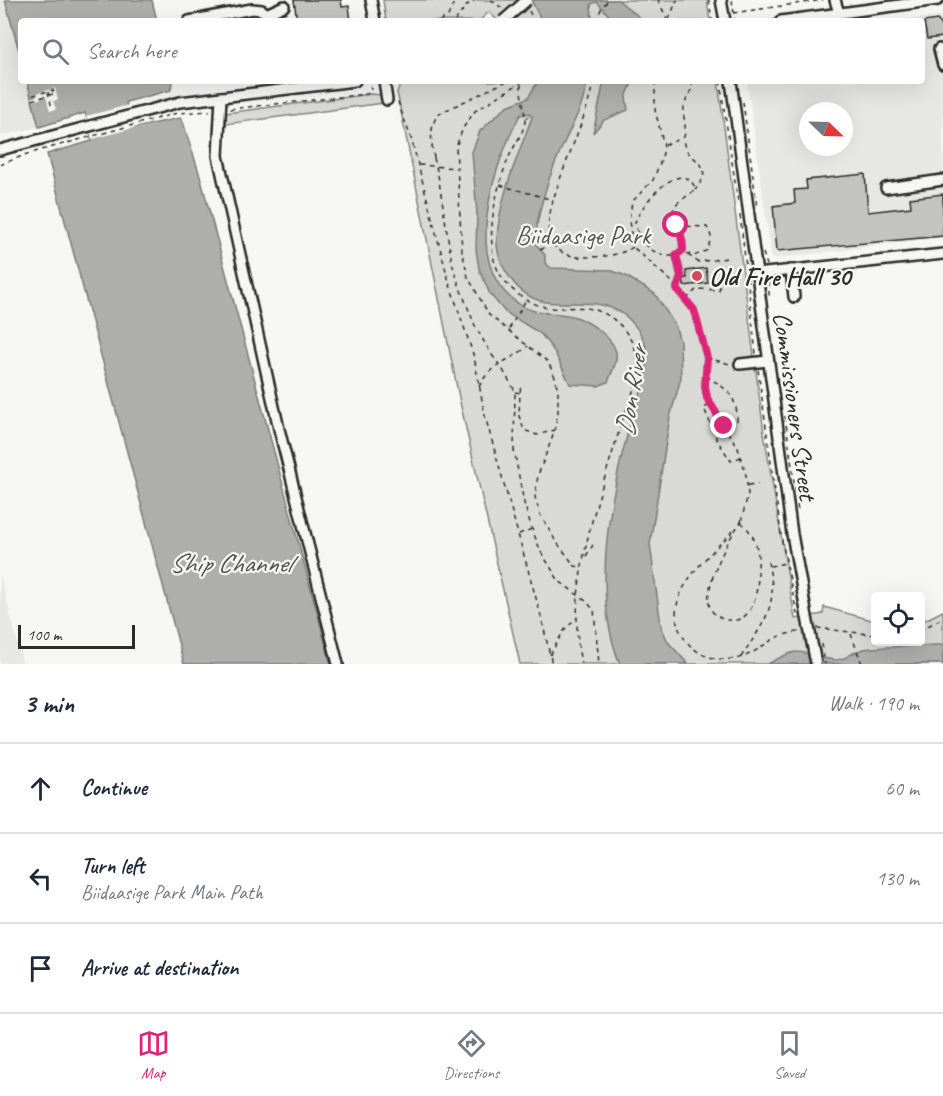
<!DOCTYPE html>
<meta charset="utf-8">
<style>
body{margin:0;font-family:Caveat,sans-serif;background:#f2f2f3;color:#1f2937}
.controls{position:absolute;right:18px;bottom:18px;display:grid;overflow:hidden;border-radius:6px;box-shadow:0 6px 24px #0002}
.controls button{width:54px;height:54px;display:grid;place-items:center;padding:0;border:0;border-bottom:2px solid #e0e1e3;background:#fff;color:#1f2937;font:30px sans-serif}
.compass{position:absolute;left:799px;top:102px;width:54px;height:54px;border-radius:50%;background:#fff;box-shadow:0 6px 24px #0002;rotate:113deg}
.scale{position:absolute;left:18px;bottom:15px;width:117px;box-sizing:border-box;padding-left:6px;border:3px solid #2b2b2b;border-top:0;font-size:16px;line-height:21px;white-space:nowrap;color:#2b2b2b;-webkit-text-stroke:4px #f6f6f2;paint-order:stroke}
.stop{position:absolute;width:18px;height:18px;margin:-14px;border:4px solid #db2777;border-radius:50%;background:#fff}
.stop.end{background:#db2777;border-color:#fff;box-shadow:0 2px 6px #0008}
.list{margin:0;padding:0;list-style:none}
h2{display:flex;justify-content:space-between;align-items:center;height:78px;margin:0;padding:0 24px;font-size:26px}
h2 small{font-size:20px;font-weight:400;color:#747a83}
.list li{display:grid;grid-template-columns:39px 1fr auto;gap:18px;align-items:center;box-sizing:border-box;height:90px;padding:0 24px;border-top:2px solid #e0e1e3}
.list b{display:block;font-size:22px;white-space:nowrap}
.list p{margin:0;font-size:20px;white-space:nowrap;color:#747a83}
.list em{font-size:20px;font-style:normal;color:#747a83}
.icon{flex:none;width:33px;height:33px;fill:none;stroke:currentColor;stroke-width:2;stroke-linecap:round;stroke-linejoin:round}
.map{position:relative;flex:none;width:943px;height:664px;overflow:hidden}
.search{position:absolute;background:#fff;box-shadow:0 6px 24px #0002;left:18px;right:18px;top:18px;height:66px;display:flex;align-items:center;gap:15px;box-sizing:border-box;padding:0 21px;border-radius:6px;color:#747a83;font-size:22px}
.sheet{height:348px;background:#fff}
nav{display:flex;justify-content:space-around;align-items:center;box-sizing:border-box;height:84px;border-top:2px solid #e0e1e3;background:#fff;font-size:16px;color:#747a83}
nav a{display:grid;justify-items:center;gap:3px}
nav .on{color:#db2777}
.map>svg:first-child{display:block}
</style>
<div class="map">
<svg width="943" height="664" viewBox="0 0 943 664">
<rect width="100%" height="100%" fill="#f6f6f2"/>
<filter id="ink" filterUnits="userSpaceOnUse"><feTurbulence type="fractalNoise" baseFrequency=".0167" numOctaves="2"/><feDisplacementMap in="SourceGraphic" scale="12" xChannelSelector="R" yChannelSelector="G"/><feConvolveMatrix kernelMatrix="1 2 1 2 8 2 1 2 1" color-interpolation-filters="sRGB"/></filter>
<g filter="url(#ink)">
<g fill="#e7e7e3" fill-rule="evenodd">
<polygon points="0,0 5,0 21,58 21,81 27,81 39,127 0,136"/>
<path d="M939,16l4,3v218l-171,22 -25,-178h175v-60h-25zM808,111h36v36h-36z"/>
<polygon points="0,575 23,664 0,664"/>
</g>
<g fill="#d9d9d5" stroke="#828280" stroke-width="1.5">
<polygon points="383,0 707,0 710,21 498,21 489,12 479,21 386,21"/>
<polygon points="402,81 718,81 764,433 795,619 823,614 824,607 875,621 876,642 920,642 921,622 943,611 943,664 520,664 460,402 397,92"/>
<polygon points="371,94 381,95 383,103 226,124 226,113"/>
</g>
<g fill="#aeaeab" stroke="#7a7a78" stroke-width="1.5">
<polygon points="5,0 152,0 157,21 21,21 21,58"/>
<polygon points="531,0 618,0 644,21 614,21 597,2 591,4 592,21 542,21"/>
<polygon points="27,81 172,81 171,90 126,102 132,128 180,118 183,122 200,176 331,664 184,664 47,154 92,141 86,116 85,113 39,127"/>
<path d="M538,81h49c-3,27 -18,48 -28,73 -12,28 -22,59 -24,89l10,12v8l6,5 59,2 16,6 29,18 20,31 5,16 1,37 -11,39 -20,127 11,82 7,16 20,22h-68c-28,-68 -11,-163 8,-232 7,-27 25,-60 17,-88 -3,-11 -10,-19 -17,-26 -26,-22 -52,-12 -82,-16 -28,-4 -50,-37 -49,-63 2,-42 21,-83 35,-122l-3,-4 -9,2c-26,49 -61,151 -1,189 16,11 35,8 53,12 14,3 41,21 44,36 2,10 -5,21 -8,30l-10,4 -28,-2 -16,-33 -13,-17 -36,-22 -15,-18 -11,-25 -3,-20 1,-35 -5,-62 8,-21 27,-25 21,-8z"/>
<polygon points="604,81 633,81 626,97 628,110 604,120 593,133"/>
<path d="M943,644v20h-175c39,-22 30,-8 66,-4 12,1 18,-9 30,-11 26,-4 53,-1 79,-5z"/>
</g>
<g fill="#f6f6f2">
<polygon points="55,88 58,100 53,101 56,109 50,111 46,97 32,101 31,98 38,95 33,94"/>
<polygon points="129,105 135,126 160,121 92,139 86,116"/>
</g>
<g fill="#c3c3c0" stroke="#2b2b2b" stroke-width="1.5">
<polygon points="294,0 341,0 342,7 349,6 351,21 297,21"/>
<polygon points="937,20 941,24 943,37 927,39 924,22"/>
<polygon points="865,174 868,212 911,207 910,198 943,194 943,236 777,251 773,206 795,203 794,190 807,189 806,180"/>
<polygon points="706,268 708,283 684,286 683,278 687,278 686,271"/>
</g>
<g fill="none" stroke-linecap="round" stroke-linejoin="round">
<defs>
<g id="minor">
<polyline points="371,0 375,21"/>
<polyline points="721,0 725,21"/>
<polyline points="835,0 839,13"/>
<polyline points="189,21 252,9 262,10 266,14"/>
<polyline points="266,21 266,14 284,6"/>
<polyline points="781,21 938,0"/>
<polyline points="939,49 943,65"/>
<polyline points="384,81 387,100"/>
<polyline points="731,81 792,534 807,617"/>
<polyline points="221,97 218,156 279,429 338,664"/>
<polyline points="0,150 180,102 355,81"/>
<polyline points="886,188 943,180"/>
<polyline points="791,270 794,297"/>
<polyline points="756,274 943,254"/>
<polyline points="740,364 768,361"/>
</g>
</defs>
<use href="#minor" stroke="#2b2b2b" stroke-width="14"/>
<g stroke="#2b2b2b" stroke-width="1.5" stroke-dasharray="4.5 4.5" stroke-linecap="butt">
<polyline points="491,0 502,8"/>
<polyline points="658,0 668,21"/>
<polyline points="709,0 712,21"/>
<polyline points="732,0 735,21"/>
<polyline points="529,11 534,21"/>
<polyline points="733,13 823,0"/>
<polyline points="669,19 677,0"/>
<polyline points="440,21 448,16 455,0"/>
<polyline points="455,21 467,5 475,0"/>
<polyline points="597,21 601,9 608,0"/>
<polyline points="523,81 475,111 463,128 456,147 462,251 468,277 489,315 548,362 555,377 558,392 558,412 554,433 538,475 535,497 540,514 555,540 575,566 580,567"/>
<path d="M593,81c-5,42 -50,120 -44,153 2,15 17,22 30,23 18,0 39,0 54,-10"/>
<polyline points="655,81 655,110 664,146 662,158 653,180 632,202 629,221 633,247 671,281 694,310 707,358 705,386 707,398 738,448 746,475 748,494 741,522"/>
<path d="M692,81c1,11 -6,16 -8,26 -2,8 2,15 1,23 0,5 -2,8 -1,14 2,16 35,19 11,46"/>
<polyline points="720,81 738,202"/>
<path d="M521,84c-1,12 4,23 4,36 0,11 -12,27 -16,37 -12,29 -21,67 -16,98 4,25 28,47 52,52 14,3 27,-1 41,1 26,3 47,25 51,51 4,23 -11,47 -17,69 -23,77 -54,155 -39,236"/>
<polyline points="48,92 52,108"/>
<polyline points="33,95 53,90 54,94"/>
<polyline points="32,100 53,94"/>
<polyline points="398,102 411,138 449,282 474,357 485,416 541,616 552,664"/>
<polyline points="743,102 757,207"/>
<polyline points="230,109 367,94 371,91 370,81"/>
<polyline points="525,119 530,115"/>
<polyline points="665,145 682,138"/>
<path d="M434,158c-3,-16 -5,-30 4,-44l69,-33"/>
<polyline points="0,165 27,154 177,113 210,111"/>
<polyline points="419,165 456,168"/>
<polyline points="438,175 452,263 460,288 476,328 492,355"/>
<polyline points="500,185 553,200"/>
<polyline points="740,215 756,354"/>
<path d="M678,226l29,1 4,9 -3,14 -14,6c-11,-5 -13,-1 -23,0 -19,0 -33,-16 -36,-33 4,-17 47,-68 60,-35 -5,9 -17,11 -21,20 -5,10 9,27 9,42l-2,2"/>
<polyline points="540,250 552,244"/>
<polyline points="763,253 767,265"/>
<polyline points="676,255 681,276 678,288"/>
<polyline points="688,255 698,262 727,258"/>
<polyline points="769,282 769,298"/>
<polyline points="686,299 697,289 719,290 721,281 729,278"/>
<polyline points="509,329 526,300"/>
<polyline points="707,358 730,364"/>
<polyline points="503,370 515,391 514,450 524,503 532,529 541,552 559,581 586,601 594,610 599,664"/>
<polyline points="758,370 782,541 798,619"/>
<path d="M706,376c19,11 32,20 31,45l-8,10"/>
<path d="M479,387c12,-25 31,-25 49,-41"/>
<polyline points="515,392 520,393 519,416 524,430 537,435 555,430"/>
<polyline points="520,392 521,386"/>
<polyline points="709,405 704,408 717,440 731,461 741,457"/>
<polyline points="717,415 721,408"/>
<polyline points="785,416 798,511"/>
<polyline points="748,485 758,484"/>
<path d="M741,522c16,15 18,28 17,50 0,20 -5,56 -34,47 -7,-2 -12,-6 -14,-12 -8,-17 19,-71 31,-85z"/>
<path d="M733,531c-26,27 -80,70 -46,111 12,14 28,19 46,17 17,-1 30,-15 45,-22 7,-3 15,-4 23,-6"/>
<polyline points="519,534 532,529"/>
<polyline points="586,556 593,545"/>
<polyline points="770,566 786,563"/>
<polyline points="817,628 876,635"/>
<polyline points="920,630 943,618"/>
<polyline points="851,634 862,664"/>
<polyline points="550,655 563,632 576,618"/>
<path d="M741,657c14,-22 31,-40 31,-68 0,-10 -3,-19 -4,-29"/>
</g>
<use href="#minor" stroke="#f6f6f2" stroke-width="9"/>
<defs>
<g id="minor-bridge">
<polyline points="503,21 527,0"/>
<polyline points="807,617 816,664"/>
</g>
</defs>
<use href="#minor-bridge" stroke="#2b2b2b" stroke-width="14" stroke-linecap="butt"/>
<g stroke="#2b2b2b" stroke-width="1.5" stroke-dasharray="4.5 4.5" stroke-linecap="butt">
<polyline points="434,158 438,175"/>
<polyline points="492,355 503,370"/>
<polyline points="822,644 825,664"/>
</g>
<use href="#minor-bridge" stroke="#f6f6f2" stroke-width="9"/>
</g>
</g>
<g fill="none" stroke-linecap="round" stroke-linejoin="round" filter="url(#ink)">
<path stroke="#db2777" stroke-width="8" d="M676,225c5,7 7,15 7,25l-7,5 5,21 -4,13 17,21 13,48 -2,28 2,12 17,28"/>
</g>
<circle fill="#d1495b" stroke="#f6f6f2" stroke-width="2" cx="697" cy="276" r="6"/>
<g text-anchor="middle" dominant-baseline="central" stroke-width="4.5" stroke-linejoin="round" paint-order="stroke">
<g font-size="26" fill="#565656" stroke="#f6f6f2">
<text x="583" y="235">Biidaasige Park</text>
</g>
<g font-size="26" font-weight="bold" fill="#2b2b2b" stroke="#f6f6f2" text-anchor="start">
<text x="709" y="276">Old Fire Hall 30</text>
</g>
<g font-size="26" fill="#2b2b2b" stroke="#f6f6f2">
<text transform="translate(795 406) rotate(82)">Commissioners Street</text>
</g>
<g font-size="27" font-style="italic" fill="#525251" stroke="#f6f6f2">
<text transform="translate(631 391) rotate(-81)">Don River</text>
<text x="230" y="563">Ship Channel</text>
</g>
</g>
</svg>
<div class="controls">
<button><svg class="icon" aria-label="locate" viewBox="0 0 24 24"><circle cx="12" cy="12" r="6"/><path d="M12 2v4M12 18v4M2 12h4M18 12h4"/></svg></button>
</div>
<svg class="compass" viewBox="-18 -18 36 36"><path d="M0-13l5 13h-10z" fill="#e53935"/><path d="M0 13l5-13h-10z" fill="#747a83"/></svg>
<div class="scale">100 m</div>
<div class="stop" style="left:676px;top:225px"></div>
<div class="stop end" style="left:724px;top:426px"></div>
<div class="search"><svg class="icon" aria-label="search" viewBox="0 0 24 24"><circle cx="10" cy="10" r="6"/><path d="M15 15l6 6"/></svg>Search here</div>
</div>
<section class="sheet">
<h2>3 min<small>Walk · 190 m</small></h2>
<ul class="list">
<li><svg class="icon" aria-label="ahead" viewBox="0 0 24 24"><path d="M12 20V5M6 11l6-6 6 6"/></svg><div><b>Continue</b></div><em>60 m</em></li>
<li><svg class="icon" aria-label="left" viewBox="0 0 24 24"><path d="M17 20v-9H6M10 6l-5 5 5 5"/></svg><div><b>Turn left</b><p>Biidaasige Park Main Path</p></div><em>130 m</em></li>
<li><svg class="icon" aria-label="arrive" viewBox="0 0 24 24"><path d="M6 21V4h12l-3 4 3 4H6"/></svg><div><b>Arrive at destination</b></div></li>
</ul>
</section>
<nav>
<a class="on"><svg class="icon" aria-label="map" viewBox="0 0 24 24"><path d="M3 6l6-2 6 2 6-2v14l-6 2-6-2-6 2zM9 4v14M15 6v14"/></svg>Map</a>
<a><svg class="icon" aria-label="directions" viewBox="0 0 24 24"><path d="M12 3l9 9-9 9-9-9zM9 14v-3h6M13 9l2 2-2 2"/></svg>Directions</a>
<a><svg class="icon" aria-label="saved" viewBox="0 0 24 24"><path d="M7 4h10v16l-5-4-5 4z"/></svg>Saved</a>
</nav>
